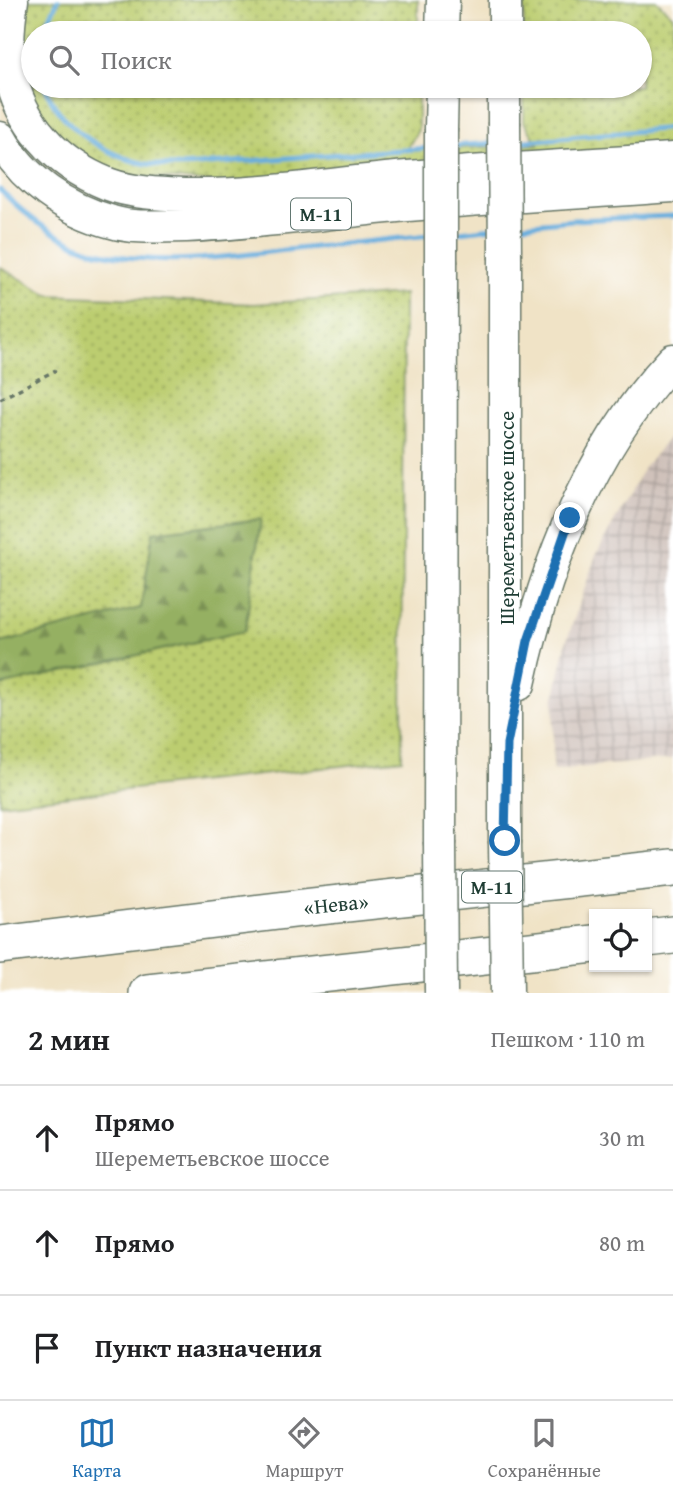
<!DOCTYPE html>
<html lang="ru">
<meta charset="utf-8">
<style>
body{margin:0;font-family:"Gentium Book Plus",serif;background:#f6f6f6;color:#202124}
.controls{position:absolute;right:21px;bottom:21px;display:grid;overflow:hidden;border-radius:0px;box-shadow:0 2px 5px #0004}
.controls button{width:63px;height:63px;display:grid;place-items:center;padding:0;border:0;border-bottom:2px solid #e0e0e0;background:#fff;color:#202124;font:35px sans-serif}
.stop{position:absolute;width:21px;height:21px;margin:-16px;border:5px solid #1f6fb2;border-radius:50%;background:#fff}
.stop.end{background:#1f6fb2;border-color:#fff;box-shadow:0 2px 7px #0008}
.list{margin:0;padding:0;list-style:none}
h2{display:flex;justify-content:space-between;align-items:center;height:91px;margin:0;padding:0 28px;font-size:30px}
h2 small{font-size:23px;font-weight:400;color:#757577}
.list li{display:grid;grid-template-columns:46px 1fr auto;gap:21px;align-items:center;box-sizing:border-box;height:105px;padding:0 28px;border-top:2px solid #e0e0e0}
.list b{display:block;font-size:26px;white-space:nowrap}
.list p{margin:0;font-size:23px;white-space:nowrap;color:#757577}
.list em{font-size:23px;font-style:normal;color:#757577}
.icon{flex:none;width:38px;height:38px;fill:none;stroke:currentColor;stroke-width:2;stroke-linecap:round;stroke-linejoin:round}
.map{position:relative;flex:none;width:673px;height:993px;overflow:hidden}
.search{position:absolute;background:#fff;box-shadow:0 2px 5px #0004;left:21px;right:21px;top:21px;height:77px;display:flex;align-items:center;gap:18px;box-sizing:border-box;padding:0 24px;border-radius:38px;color:#757577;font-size:26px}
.sheet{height:406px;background:#fff}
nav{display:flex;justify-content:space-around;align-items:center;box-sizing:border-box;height:98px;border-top:2px solid #e0e0e0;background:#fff;font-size:19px;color:#757577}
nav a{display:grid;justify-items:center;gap:4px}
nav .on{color:#1f6fb2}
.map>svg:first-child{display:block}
</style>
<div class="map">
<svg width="673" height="993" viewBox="0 0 673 993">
<defs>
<pattern id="industrial-grid" width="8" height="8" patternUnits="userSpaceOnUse" patternTransform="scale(1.75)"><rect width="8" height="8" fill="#cfc1ba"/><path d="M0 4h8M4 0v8" fill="none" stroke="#a79e98"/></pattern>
<pattern id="grass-dots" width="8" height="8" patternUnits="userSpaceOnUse" patternTransform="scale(1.75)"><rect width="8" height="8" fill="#bccd70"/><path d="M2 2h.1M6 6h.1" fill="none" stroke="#98a85d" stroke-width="1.8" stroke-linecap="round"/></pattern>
<pattern id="forest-firs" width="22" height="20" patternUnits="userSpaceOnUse" patternTransform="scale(1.75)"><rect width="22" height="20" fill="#95b062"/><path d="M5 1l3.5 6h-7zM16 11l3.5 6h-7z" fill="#799052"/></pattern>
</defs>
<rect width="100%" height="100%" fill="#fff"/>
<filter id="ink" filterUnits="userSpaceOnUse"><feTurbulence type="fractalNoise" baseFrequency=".0143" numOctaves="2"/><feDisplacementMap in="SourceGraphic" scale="14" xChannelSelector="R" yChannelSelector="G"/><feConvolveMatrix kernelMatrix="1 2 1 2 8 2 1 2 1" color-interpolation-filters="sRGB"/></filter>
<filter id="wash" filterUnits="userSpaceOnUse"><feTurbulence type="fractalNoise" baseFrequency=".00686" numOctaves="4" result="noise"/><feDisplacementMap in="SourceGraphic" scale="28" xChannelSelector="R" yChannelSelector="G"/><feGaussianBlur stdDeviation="1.57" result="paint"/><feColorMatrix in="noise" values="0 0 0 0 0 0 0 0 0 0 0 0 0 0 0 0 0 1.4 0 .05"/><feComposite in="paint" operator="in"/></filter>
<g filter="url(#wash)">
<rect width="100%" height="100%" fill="#f0e3c6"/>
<polygon fill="url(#industrial-grid)" points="673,433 673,759 553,770 554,700 566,643 596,555 645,466"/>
<g fill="url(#grass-dots)" stroke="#6e8552" stroke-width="2">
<polygon points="25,0 418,0 418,33 33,33 33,86 418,86 418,130 406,151 538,144 524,122 524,86 640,86 640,33 524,33 524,0 656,0 673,16 673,147 227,184 114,174 61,143 27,88 21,60"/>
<polygon points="0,267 49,295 254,304 404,294 402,759 0,804 0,686 244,631 141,608 0,643"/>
</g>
<polygon fill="url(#forest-firs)" stroke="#5a764b" stroke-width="2" points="261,519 245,631 0,686 0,643 141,608 153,532"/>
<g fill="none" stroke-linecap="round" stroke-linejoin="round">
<g stroke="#68aede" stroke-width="5">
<polyline points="45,33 49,19 58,0"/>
<path d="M45,86c14,40 62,71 102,78 33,5 69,-1 102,-3 60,-5 121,-9 181,-13"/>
<polyline points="513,142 673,128"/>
<polyline points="450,146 493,143"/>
<path d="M0,190c27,27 60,52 97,62 60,14 120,6 180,-1 51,-5 102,-11 153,-16"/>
<polyline points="513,226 573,220 673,216"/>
<polyline points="451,233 493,228"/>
</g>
</g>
</g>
<g filter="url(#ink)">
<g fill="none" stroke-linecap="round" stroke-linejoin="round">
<defs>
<g id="primary">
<path d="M12,0c-8,52 -6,98 31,139 17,20 40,35 65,45 24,9 53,10 78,11 75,1 148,-12 222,-18 88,-8 177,-12 265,-18"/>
<polyline points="442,33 443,0"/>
<polyline points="505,33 505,0"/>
<polyline points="504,122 504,86"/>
<polyline points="441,129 442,86"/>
<path d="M0,138c23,42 67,72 112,84 23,7 50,4 74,4 64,-3 127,-11 190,-18 99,-10 198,-15 297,-22"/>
<path d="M519,684c25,-116 71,-236 154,-324"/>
<polyline points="505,841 505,259"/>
<polyline points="440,842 441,263"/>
</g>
<g id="motorway">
<polyline points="647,938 673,935"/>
<polyline points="0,945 311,907 673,868"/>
<polyline points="148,993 594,944"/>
</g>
</defs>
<use href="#primary" stroke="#687767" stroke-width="35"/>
<use href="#motorway" stroke="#687767" stroke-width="40"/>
<polyline stroke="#687767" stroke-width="3.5" stroke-dasharray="5 5" stroke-linecap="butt" points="0,399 56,370"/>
<use href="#primary" stroke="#fff" stroke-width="32"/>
<use href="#motorway" stroke="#fff" stroke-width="37"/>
<defs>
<g id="primary-bridge">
<polyline points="504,122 505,259"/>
<polyline points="441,129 441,263"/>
<polyline points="505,841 507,993"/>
<polyline points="440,842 441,993"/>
</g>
</defs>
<use href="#primary-bridge" stroke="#687767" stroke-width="35" stroke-linecap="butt"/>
<use href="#primary-bridge" stroke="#fff" stroke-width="32"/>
</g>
</g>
<g fill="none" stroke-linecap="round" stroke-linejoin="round" filter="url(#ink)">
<polyline stroke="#1f6fb2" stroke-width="9" points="505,841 507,744 528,641 570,518"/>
</g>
<g text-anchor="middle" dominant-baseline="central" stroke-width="5" stroke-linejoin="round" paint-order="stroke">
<g fill="#fff" stroke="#627771" stroke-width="2">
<rect x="291" y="198.5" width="60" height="31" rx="5"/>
<rect x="462" y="871.5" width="60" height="31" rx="5"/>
</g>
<g font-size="19" font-weight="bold" fill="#1f3d34">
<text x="321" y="214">М-11</text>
<text x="492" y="887">М-11</text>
</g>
<g font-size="21" fill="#1f3d34" stroke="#fff">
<text transform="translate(506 518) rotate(-90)">Шереметьевское шоссе</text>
<text transform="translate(336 904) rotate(-6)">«Нева»</text>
</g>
</g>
</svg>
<div class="controls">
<button><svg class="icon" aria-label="locate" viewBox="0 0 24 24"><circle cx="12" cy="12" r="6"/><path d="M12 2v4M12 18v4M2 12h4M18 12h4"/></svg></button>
</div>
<div class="stop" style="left:505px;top:841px"></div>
<div class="stop end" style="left:570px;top:518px"></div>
<div class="search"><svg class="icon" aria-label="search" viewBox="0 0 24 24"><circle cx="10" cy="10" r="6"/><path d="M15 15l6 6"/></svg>Поиск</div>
</div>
<section class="sheet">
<h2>2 мин<small>Пешком · 110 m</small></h2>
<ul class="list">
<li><svg class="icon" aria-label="ahead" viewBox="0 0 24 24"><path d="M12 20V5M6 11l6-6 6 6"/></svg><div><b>Прямо</b><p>Шереметьевское шоссе</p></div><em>30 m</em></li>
<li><svg class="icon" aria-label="ahead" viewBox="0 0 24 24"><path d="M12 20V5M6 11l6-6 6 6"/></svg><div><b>Прямо</b></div><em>80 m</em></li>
<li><svg class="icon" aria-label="arrive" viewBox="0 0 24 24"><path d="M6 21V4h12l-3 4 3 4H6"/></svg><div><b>Пункт назначения</b></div></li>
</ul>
</section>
<nav>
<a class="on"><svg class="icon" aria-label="map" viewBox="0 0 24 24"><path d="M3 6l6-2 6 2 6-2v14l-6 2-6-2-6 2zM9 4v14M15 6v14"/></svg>Карта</a>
<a><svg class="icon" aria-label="directions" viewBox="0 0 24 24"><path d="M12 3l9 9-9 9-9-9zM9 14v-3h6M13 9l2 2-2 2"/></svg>Маршрут</a>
<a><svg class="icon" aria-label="saved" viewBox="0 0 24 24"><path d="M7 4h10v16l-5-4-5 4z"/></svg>Сохранённые</a>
</nav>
